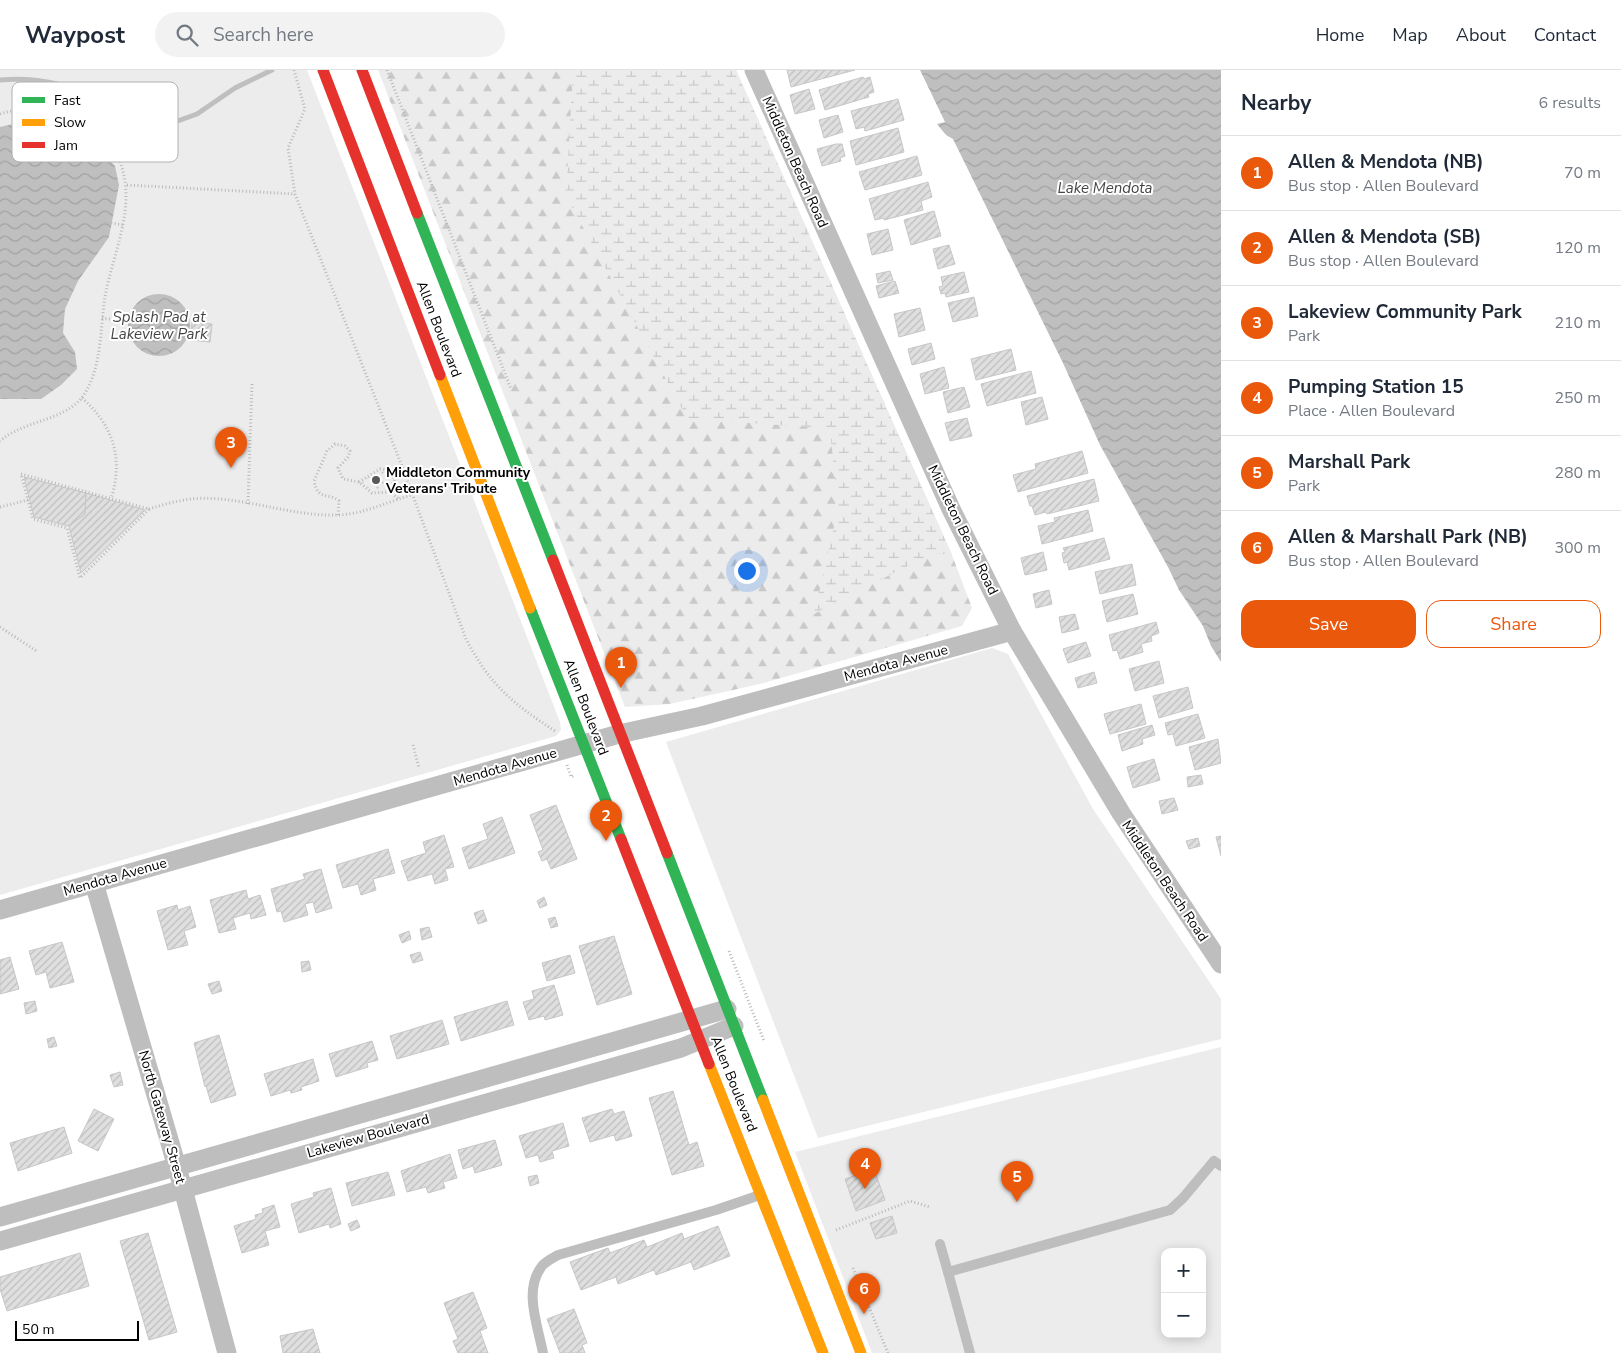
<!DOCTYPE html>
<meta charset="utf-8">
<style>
body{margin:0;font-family:"Nunito Sans",sans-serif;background:#f2f2f3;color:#1f2937}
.controls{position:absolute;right:15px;bottom:15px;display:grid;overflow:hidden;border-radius:10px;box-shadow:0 2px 12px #0003}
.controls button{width:45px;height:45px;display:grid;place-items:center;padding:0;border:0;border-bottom:1px solid #e0e1e3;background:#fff;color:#1f2937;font:25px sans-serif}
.scale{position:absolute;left:15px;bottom:12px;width:124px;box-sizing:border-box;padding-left:5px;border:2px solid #000;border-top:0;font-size:14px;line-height:18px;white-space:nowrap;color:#000;-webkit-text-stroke:4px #fff;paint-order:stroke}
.you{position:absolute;left:746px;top:500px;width:18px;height:18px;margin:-12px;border:4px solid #fff;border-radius:50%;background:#1a73e8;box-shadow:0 0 0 8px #1a73e833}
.badge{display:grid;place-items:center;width:32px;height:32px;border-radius:50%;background:#ea580c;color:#fff;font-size:16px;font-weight:700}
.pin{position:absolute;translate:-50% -41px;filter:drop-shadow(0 1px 2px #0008)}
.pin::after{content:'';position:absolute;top:26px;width:18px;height:15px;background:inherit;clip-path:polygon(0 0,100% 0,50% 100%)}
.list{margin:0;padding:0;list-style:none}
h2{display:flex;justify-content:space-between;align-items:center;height:65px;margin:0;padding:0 20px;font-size:21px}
h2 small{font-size:16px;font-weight:400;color:#747a83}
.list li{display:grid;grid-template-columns:32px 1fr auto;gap:15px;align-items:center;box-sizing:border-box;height:75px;padding:0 20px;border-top:1px solid #e0e1e3}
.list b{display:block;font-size:19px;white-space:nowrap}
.list p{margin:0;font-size:16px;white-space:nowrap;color:#747a83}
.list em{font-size:16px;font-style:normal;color:#747a83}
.actions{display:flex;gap:10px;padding:15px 20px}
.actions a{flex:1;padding:11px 0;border:1px solid #ea580c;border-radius:15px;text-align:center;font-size:18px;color:#ea580c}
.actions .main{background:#ea580c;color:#fff}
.icon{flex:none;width:28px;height:28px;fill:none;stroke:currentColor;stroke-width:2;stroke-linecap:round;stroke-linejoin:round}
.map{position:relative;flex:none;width:1221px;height:1283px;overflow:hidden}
header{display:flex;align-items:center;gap:30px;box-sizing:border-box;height:70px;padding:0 25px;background:#fff;border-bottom:1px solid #e0e1e3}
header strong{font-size:24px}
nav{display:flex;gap:28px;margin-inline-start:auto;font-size:18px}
.search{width:350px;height:45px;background:#f2f2f3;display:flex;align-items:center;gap:12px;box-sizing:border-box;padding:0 18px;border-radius:28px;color:#747a83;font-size:19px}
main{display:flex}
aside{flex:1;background:#fff}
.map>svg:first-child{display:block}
</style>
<header>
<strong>Waypost</strong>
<div class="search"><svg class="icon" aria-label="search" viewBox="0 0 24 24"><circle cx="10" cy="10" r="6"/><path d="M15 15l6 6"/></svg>Search here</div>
<nav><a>Home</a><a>Map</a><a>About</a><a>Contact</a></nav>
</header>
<main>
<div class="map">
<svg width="1221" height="1283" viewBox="0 0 1221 1283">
<defs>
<pattern id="forest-firs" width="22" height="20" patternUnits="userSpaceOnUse" patternTransform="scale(1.25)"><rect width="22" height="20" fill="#ececec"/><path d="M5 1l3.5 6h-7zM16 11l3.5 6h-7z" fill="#c9c9c9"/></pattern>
<pattern id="wetland-marsh" width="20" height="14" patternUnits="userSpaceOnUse" patternTransform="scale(1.25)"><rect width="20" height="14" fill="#ececec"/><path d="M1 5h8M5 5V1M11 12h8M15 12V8" fill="none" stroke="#c9c9c9"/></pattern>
<pattern id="garden-dots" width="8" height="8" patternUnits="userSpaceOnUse" patternTransform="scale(1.25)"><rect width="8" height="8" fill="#ececec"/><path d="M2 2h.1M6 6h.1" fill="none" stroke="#c9c9c9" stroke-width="1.8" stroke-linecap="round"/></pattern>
<pattern id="water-waves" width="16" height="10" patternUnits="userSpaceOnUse" patternTransform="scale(1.25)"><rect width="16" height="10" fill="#bfbfbf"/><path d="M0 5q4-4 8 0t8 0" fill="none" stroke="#a2a2a2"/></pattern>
<pattern id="building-hatch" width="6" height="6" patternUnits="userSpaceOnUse" patternTransform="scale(1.25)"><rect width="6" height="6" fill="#dfdfdf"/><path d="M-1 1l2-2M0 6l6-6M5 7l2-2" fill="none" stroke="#bebebe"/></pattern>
</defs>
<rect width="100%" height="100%" fill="#fff"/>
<polygon fill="url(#forest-firs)" points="378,0 736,0 952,485 972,538 962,556 760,614 670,634 625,637"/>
<polygon fill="url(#wetland-marsh)" points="573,0 736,0 952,485 933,483 814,544 838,439 830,359 687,348 566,126"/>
<g fill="#ececec" fill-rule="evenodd">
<polygon points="0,0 307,0 560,652 561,660 556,666 0,825"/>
<polygon points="992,578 1008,584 1093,739 1221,929 1221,969 818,1068 666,672"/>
<path d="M1221,977v306h-349l-77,-201zM1165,1182h37v82h-37z"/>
</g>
<polygon fill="url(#garden-dots)" points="378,401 387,401 392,405 393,414 388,420 372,421 362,412 369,407 369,413 372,416 381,415 383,408 377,403"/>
<g fill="url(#water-waves)">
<polygon points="920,0 1221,0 1221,592 1211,576 1203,556 1179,520 1168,497 1100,375 1063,293 953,69 946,65 937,54 945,52"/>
<polygon points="39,48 75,60 98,78 115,96 119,115 109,167 78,211 65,239 63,263 75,282 77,299 61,315 41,329 0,329 0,57"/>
<circle cx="159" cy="255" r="31"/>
</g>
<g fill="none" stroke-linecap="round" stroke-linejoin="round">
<path stroke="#bfbfbf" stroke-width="5" d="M0,10c39,-4 81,7 115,27l4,15 9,8 30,-2 39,-14 38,-26 37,-18"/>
</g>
<g fill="url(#building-hatch)" stroke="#c7c7c7">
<polygon points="787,0 855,0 791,17"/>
<polygon points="863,7 864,9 870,7 874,22 868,24 869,27 825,40 819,20"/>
<polygon points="809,19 815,39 795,44 790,25"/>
<polygon points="898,29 904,50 865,61 864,57 856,59 851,41"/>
<polygon points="838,45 843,62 824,68 819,50"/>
<polygon points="898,58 904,82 856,95 850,71"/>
<polygon points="836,74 842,74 845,86 840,88 841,91 822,96 817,79"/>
<polygon points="917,86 922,105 865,120 859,102"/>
<polygon points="928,112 932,127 921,131 923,140 884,150 884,148 875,150 869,129"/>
<polygon points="934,141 941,166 911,175 904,150"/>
<polygon points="888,159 893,180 872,185 867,164"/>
<polygon points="949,175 955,194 938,199 933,179"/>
<polygon points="890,201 893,210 878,213 876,204"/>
<polygon points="964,202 969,222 946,227 945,223 941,224 939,217 943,216 941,207"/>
<polygon points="895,211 899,223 879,228 876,216"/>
<polygon points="974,227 978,246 953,252 948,233"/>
<polygon points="920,238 925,260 899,267 894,244"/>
<polygon points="192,252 212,254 210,272 190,270"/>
<polygon points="931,273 935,289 912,295 908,279"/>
<polygon points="1011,279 1016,300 976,310 971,289"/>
<polygon points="944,297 949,318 925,324 920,304"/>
<polygon points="1031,301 1036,323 987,336 981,314"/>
<polygon points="964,317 970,337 948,343 943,322"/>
<polygon points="1042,327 1048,349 1026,355 1021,332"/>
<polygon points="967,348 972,366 950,371 945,353"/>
<polygon points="1082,381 1088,403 1018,422 1013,405 1036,399 1035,394"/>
<polygon points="24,407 86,423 85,444 69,456 34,447"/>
<polygon points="1094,409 1099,431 1047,444 1046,442 1035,445 1032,436 1030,436 1027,426"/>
<polygon points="86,423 145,440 81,503 69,456 85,444"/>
<polygon points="1088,440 1093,461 1042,474 1038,456 1055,452 1054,448"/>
<polygon points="1104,468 1110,489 1069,500 1067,492 1064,493 1062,483 1065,482 1063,478"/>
<polygon points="1043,482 1047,500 1025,505 1021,488"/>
<polygon points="1132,494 1136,515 1100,524 1095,502"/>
<polygon points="1049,520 1052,534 1036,538 1033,524"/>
<polygon points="1133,524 1138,544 1107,552 1102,531"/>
<polygon points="1075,544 1079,559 1062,563 1059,547"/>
<polygon points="1156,552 1159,563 1151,566 1152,571 1141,574 1143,582 1120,589 1117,580 1113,581 1109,565"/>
<polygon points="1086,572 1091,586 1068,593 1063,579"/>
<polygon points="1159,591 1164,613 1135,621 1129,599"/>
<polygon points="1094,602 1097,613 1078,618 1075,608"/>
<polygon points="1188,617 1193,638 1159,648 1153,626"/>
<polygon points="1141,634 1146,654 1110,664 1104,644"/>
<polygon points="1198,644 1205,668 1176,676 1173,664 1168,665 1165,653"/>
<polygon points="1152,655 1155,665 1142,669 1143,674 1122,681 1118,665"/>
<polygon points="1218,669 1221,693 1195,700 1189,677"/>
<polygon points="1154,689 1160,710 1133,718 1127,697"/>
<polygon points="1201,705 1203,714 1188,717 1187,707"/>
<polygon points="1174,728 1178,740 1162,744 1159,731"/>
<polygon points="556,735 577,789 551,799 547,789 542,791 538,782 543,780 530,745"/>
<polygon points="502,747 515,783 469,799 462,778 488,769 483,754"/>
<polygon points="444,765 454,797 445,799 448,810 435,814 432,804 408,811 401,791 426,783 423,772"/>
<polygon points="1221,766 1221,786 1216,767"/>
<polygon points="1198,768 1200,776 1189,779 1186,771"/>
<polygon points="388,779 395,803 373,809 376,820 361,825 358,814 343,818 336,795"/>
<polygon points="321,799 332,838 316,843 313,832 305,834 308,845 284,852 281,841 277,842 271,819 305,809 303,804"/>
<polygon points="246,820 248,829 260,825 266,845 251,849 250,843 233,848 236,859 219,863 210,830"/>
<polygon points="544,827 547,835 540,838 537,831"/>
<polygon points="177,835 178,840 190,836 196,857 184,861 188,875 168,880 157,841"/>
<polygon points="483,840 487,851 478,854 474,843"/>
<polygon points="555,847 558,856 551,858 548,849"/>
<polygon points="429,857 432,867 422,870 420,859"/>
<polygon points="409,861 411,869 402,873 399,865"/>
<polygon points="614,866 632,924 597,935 579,876"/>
<polygon points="62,872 74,912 50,918 46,902 36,905 29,881"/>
<polygon points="420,882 423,890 413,893 410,885"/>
<polygon points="570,885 575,903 547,911 542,893"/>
<polygon points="10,887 19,919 0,924 0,890"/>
<polygon points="309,891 311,900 302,902 301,892"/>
<polygon points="219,911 222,921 212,924 208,914"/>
<polygon points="554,915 563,945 545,950 544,946 529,950 523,932 534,929 532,921"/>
<polygon points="35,931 37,941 26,944 24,933"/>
<polygon points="507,931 514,955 461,971 454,947"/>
<polygon points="442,950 449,974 397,989 390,966"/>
<polygon points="219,965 236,1025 211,1033 206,1016 205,1017 194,973"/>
<polygon points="54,967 57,976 49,978 47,969"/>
<polygon points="372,971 378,990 367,993 368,997 336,1007 329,984"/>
<polygon points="313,989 319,1011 301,1017 302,1020 291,1023 290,1020 271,1026 264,1004"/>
<polygon points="120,1002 123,1015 114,1017 110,1005"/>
<polygon points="673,1021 689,1075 697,1072 704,1096 672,1105 649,1028"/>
<polygon points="94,1039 114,1049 98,1081 78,1071"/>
<polygon points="612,1039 614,1044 624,1041 632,1066 616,1071 614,1065 590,1072 582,1048"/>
<polygon points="563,1053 569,1076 552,1081 554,1088 540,1092 538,1085 526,1088 519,1066"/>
<polygon points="64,1057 72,1083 18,1101 10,1073"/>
<polygon points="495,1070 502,1095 475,1103 473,1096 463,1099 458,1080"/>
<polygon points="450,1084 457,1108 443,1112 445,1118 428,1123 426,1117 407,1122 401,1101"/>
<polygon points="874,1099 885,1130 856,1141 845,1109"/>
<polygon points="388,1102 395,1125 352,1136 346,1113"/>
<polygon points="537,1105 539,1113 530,1116 528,1107"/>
<polygon points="331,1118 341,1154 330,1158 329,1154 299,1163 291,1134 314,1127 313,1123"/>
<polygon points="274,1135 280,1157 265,1161 269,1175 242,1183 234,1156 256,1149 255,1145 263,1143 262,1139"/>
<polygon points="892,1146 897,1163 876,1169 870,1153"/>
<polygon points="357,1150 360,1157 351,1161 348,1154"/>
<polygon points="718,1156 730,1186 694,1200 691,1192 656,1205 654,1200 618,1214 616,1207 581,1220 570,1192 608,1178 610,1183 644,1170 647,1177 682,1163 684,1169"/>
<polygon points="148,1163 177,1262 149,1270 120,1171"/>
<polygon points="80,1183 89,1216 7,1241 0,1219 0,1207"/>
<polygon points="473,1222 487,1258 480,1261 488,1283 458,1283 453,1271 458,1269 444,1233"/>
<polygon points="574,1239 587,1273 582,1275 585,1283 560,1283 547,1249"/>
<polygon points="313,1259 320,1283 283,1283 280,1266"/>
</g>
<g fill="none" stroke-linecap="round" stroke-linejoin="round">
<g stroke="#b9b9b9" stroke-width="3" stroke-dasharray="1 2.5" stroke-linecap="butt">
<path d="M294,0l11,39 -17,39 7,46 107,272 64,173c24,46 46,64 89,92"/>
<polyline points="387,0 511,319"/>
<path d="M0,44c21,-8 46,-1 67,4 24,5 41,17 51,39 21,47 -5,94 -13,140 -5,32 -3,72 -22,99 -15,21 -47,24 -67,35 -6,2 -11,6 -16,10"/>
<polyline points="127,115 295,124"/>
<polyline points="94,150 123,155"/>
<polyline points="102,248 128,252"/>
<path d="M82,328c31,27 42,61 29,101"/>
<polygon points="21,404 149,439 80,508 67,458 33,449"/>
<polyline points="359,412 380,399 389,400 395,410 390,422"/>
<polyline points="248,434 252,314"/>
<polyline points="0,437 28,430"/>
<path d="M149,439c13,-4 27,-8 41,-10 49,-5 99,18 148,16 26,-1 49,-13 74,-20"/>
<path d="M338,445l1,-14c-11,-9 -21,0 -25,-20l13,-30 8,-7 10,2 5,5 -2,6 -10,11 5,11 16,3 13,11 18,-1 9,7"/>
<polyline points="0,557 38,582"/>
<polyline points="413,675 419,698"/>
<polyline points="567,695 571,707 574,706"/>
<polyline points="729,881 764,971"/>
<polyline points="836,1160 910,1131 930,1137"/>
<polyline points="853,1198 888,1283"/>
</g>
<g stroke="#bebebe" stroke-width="10">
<polyline points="940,1174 948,1202"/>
<path d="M543,1283c-5,-27 -20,-63 -1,-87 4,-5 11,-8 16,-11l158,-45 44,-15"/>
<polyline points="970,1283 948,1202 1170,1140 1183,1128 1214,1091 1221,1096"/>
</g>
<g stroke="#bebebe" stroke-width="19">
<polyline points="754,0 951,439 1012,561 1121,743 1221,894"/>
<polyline points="94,813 177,1097 227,1283"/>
<polyline points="0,840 619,664 702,646 1012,561"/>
<polyline points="0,1147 727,939"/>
<polyline points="0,1171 681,978 734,956"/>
</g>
<g stroke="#30b455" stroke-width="11">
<polyline points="417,143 553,490"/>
<polyline points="530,538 621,769"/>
<polyline points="667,783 763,1030"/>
</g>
<g stroke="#ff9f0a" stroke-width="11">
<polyline points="440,305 530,538"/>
<polyline points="709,994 823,1283"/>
<polyline points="763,1030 861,1283"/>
</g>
<g stroke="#e5322d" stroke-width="11">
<polyline points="323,0 440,305"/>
<polyline points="362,0 417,143"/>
<polyline points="553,490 667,783"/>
<polyline points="621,769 709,994"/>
</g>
</g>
<circle fill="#595959" stroke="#fff" stroke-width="2" cx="376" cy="410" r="5"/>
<g text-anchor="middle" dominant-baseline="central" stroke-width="4" stroke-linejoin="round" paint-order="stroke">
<g font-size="14" fill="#000" stroke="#fff">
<text transform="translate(795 92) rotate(66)">Middleton Beach Road</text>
<text transform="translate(439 259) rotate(69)">Allen Boulevard</text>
<text transform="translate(963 460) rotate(64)">Middleton Beach Road</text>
<text transform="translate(896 593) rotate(-15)">Mendota Avenue</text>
<text transform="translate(586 637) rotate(69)">Allen Boulevard</text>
<text transform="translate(505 697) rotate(-16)">Mendota Avenue</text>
<text transform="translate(115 807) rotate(-16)">Mendota Avenue</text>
<text transform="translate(1165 811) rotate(56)">Middleton Beach Road</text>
<text transform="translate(734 1014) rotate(68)">Allen Boulevard</text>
<text transform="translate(162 1047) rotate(74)">North Gateway Street</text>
<text transform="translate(368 1066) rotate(-16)">Lakeview Boulevard</text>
</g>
<g font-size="14" font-weight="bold" fill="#000" stroke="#fff" text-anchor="start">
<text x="386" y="402">Middleton Community<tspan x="386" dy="16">Veterans' Tribute</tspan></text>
</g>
<g font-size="15" font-style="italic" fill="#444" stroke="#fff">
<text x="1105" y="118">Lake Mendota</text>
<text x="159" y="247">Splash Pad at<tspan x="159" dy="17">Lakeview Park</tspan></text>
</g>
</g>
<rect x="12" y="12" width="166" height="80" rx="8" fill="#fff" stroke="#b2b2b2" stroke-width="1"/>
<rect x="22" y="27" width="23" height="6" fill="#30b455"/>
<rect x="22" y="49" width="23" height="7" fill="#ff9f0a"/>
<rect x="22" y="72" width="23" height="6" fill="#e5322d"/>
<g font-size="14" fill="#000">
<text x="54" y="35">Fast</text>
<text x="54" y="57">Slow</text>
<text x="54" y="80">Jam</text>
</g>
</svg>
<div class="controls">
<button>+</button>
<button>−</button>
</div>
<div class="scale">50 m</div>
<div class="you"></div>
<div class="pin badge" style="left:621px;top:618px">1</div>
<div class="pin badge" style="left:606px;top:771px">2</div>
<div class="pin badge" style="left:231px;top:398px">3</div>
<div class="pin badge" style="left:865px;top:1119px">4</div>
<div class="pin badge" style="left:1017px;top:1132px">5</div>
<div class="pin badge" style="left:864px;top:1244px">6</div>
</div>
<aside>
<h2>Nearby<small>6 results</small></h2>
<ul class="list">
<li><span class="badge">1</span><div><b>Allen &amp; Mendota (NB)</b><p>Bus stop · Allen Boulevard</p></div><em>70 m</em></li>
<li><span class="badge">2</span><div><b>Allen &amp; Mendota (SB)</b><p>Bus stop · Allen Boulevard</p></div><em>120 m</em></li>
<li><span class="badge">3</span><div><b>Lakeview Community Park</b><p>Park</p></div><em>210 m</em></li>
<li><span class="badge">4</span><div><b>Pumping Station 15</b><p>Place · Allen Boulevard</p></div><em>250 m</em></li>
<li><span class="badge">5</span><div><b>Marshall Park</b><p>Park</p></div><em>280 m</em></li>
<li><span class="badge">6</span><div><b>Allen &amp; Marshall Park (NB)</b><p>Bus stop · Allen Boulevard</p></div><em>300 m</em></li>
</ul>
<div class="actions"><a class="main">Save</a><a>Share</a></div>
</aside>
</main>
